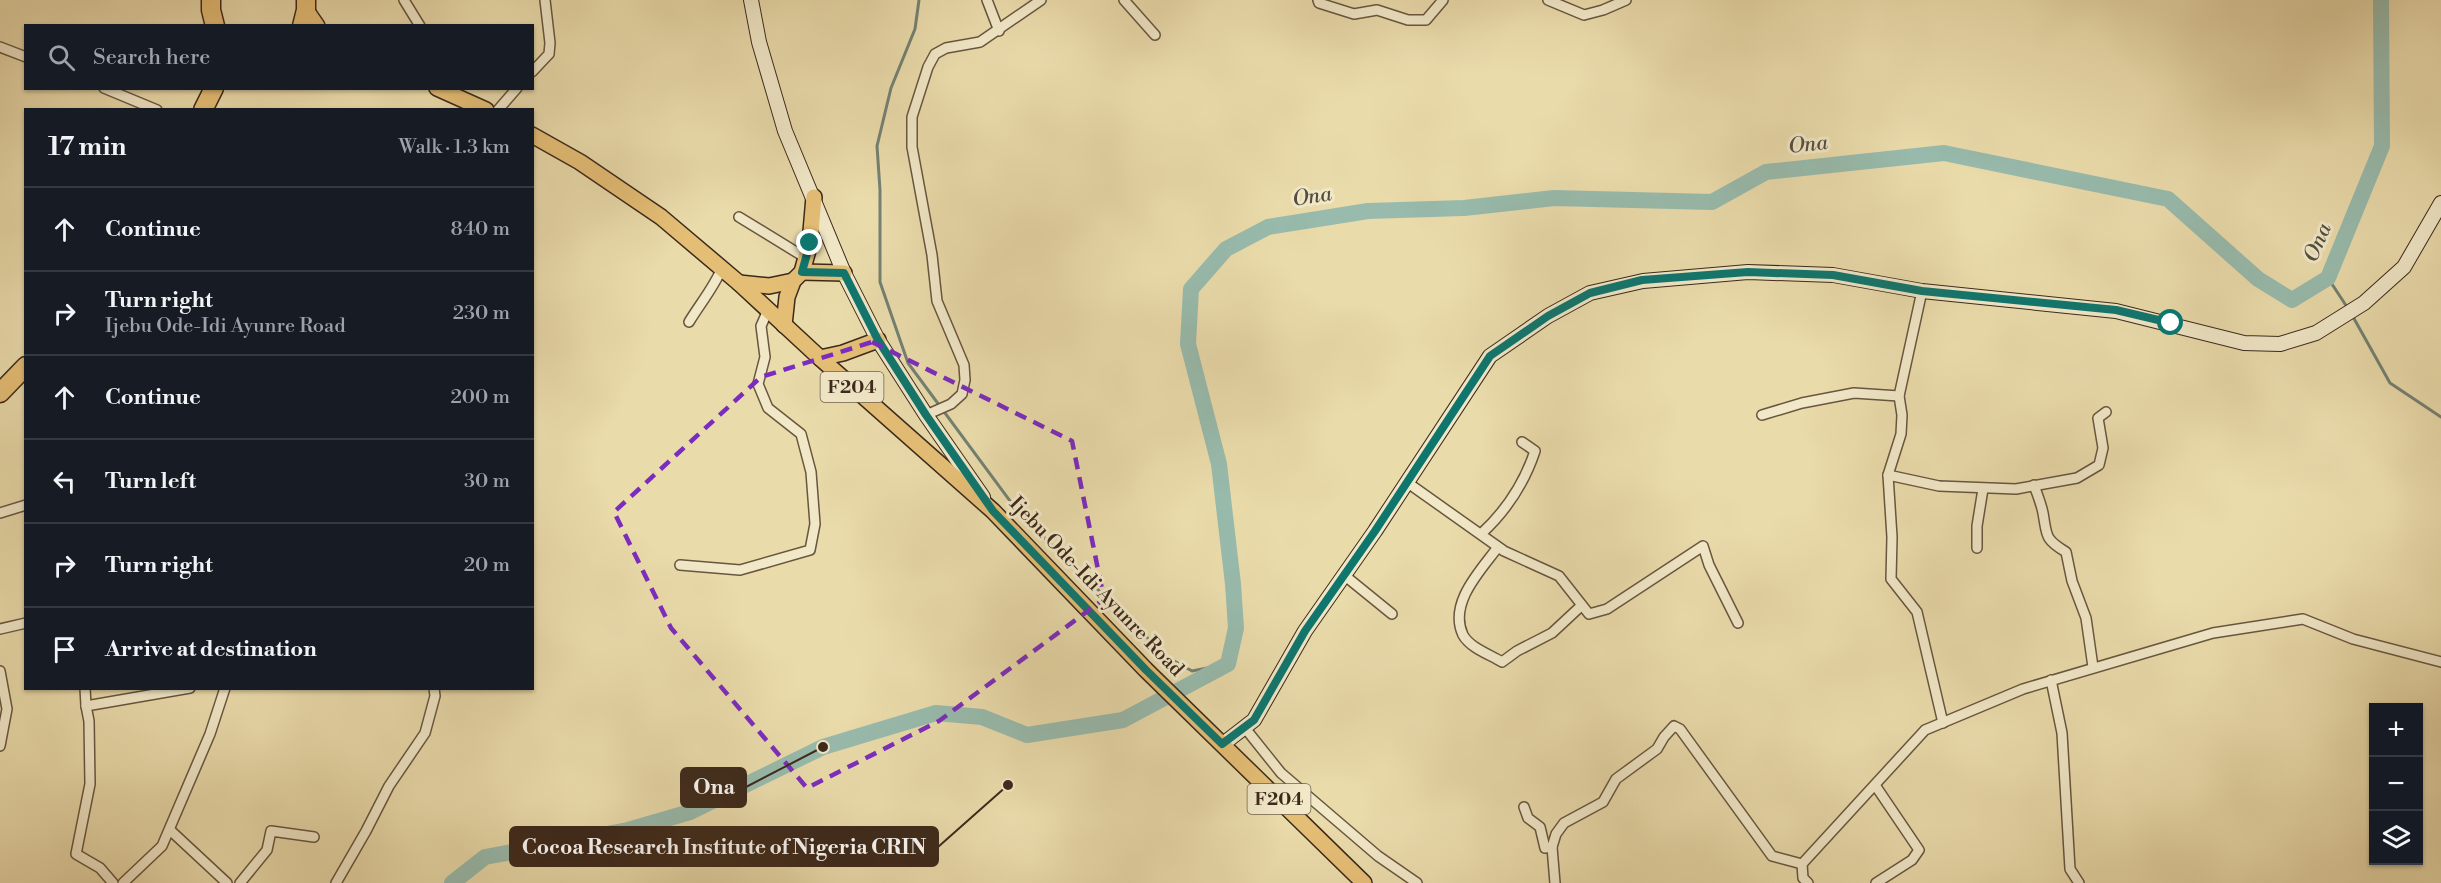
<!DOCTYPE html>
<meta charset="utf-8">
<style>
body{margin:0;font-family:"Libre Bodoni",serif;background:#20242c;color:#f1f3f6}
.controls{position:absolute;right:18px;bottom:18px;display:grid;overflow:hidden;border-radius:0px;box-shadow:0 2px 4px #0004}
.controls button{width:54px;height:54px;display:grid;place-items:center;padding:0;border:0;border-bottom:2px solid #363941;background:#171b24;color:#f1f3f6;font:30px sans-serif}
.stop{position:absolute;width:18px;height:18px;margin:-14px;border:4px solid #0f766e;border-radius:50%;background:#fff}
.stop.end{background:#0f766e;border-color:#fff;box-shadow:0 2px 6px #0008}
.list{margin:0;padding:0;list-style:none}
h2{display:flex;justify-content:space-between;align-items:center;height:78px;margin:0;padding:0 24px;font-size:26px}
h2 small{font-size:20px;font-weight:400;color:#9ea1a6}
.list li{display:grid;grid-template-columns:39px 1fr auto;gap:18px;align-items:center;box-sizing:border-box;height:84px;padding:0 24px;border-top:2px solid #363941}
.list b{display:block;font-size:22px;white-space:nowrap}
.list p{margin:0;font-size:20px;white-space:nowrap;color:#9ea1a6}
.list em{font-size:20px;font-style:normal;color:#9ea1a6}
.icon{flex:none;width:33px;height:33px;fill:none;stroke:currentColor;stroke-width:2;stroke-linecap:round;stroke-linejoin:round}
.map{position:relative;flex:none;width:2441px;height:883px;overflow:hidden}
.search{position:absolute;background:#171b24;box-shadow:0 2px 4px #0004;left:24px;top:24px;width:510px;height:66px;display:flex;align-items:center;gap:15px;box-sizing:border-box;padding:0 21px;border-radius:0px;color:#9ea1a6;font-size:22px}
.panel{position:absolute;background:#171b24;box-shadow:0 2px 4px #0004;left:24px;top:108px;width:510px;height:582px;border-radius:0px}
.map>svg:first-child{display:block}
</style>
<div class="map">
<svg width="2441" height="883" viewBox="0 0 2441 883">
<rect width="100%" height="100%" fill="#eadbab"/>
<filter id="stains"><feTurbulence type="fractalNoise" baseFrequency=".00333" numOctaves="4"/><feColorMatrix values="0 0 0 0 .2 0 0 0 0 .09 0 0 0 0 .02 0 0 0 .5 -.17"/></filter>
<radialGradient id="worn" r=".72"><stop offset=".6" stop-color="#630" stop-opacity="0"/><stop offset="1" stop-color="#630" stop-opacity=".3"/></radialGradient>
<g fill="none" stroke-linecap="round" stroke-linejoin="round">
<g stroke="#738173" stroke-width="3">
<polyline points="919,0 915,29 891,88 877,146 880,190 880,282 908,363 1019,513 1167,657 1192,671 1228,664"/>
<polyline points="2328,278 2347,307"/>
<polyline points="2352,315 2390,383 2441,417"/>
</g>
<polyline stroke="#98bbad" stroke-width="16" points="452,883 485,857 628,830 690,812 823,747 936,713 982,717 1027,735 1123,720 1228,664 1236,628 1233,584 1219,464 1188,344 1191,289 1226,249 1268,227 1368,211 1464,208 1554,198 1712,202 1766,172 1944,153 2168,199 2258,279 2292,300 2328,278 2382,146 2381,0"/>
<defs>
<g id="street">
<polyline points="404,0 420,26"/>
<polyline points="987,0 999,31"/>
<polyline points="1124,0 1155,35"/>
<polyline points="1318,0 1319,3 1354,14 1377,10 1408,20 1426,20 1443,0"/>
<polyline points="1548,0 1584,15 1603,10 1626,0"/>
<polyline points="0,47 26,57"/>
<polyline points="532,72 549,54 550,43 545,0"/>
<polyline points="104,88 157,110"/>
<polyline points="498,110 517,88"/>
<polyline points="739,217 806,258"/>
<polyline points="1922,291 1899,396 1902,415 1901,434 1888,475 1892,537 1891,579 1917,612 1943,723"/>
<path d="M689,322c11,-18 25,-35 33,-54"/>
<polyline points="926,415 951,404 962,394 965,380 964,365 937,301 932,255 912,147 912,117 928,67 935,54 946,48 980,42 1041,0"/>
<polyline points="1762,415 1802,403 1854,393 1899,396"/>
<polyline points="1888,475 1939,486 2016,489 2077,478 2099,465 2103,448 2098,418 2106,412"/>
<polyline points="1408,483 1504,551 1559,576 1589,614 1607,609 1703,546 1709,565 1738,623"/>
<path d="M2034,485c3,9 7,18 9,28 4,22 1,26 23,39l6,29 14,37 7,49"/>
<polyline points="0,513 26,505"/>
<path d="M1481,534c25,-23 43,-50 54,-83l-13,-9"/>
<path d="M1498,547c-17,23 -50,56 -35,88 7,13 28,20 39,27l15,-11 35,-18 29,-27"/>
<polyline points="1977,548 1977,526 1983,489"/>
<polyline points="680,565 740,570 810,550 815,524 811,472 801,434 768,408 758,384 765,357 761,326 768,310"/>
<polyline points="1344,575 1392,614"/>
<polyline points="0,629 26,623"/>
<polyline points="0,671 7,709 0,746"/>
<polyline points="2051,680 2062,733 2070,869 2079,883"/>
<polyline points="85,688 86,706 190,688"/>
<polyline points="86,706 89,721 90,784 76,854 100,868 113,883"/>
<polyline points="1245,728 1281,773 1378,856 1417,883"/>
<polyline points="1875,785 1919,850 1912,860 1876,883"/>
<polyline points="1524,807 1528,818 1540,827 1545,848 1552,847"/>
<polyline points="170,830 227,883"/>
<polyline points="1802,864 1803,878 1808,883"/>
<polyline points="123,883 162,846 210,734 225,688"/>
<polyline points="240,883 267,850 271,831 314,837"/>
<polyline points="336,883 366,831 389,786 425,733 435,696 434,688"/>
<polyline points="1555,883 1552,847 1556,834 1564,823 1603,802 1616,779 1657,749 1664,737 1674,726 1680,729 1772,856 1802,864 1925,730 2023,689 2213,633 2303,619 2353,639 2441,662"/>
</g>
<g id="secondary">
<polyline points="751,0 759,42 785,131 844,273 878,340 926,415 983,497"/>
<polyline points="1223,744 1254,720 1305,631 1375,531 1490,356 1548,316 1590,293 1643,281 1748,272 1833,275 1922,291 2116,311 2244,343 2280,344 2316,333 2364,303 2404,267 2441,203"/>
</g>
<g id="primary">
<polyline points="306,10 317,26"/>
<polyline points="437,88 486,110"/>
<polyline points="532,135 580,162 661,217 739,283 820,358 993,511 1146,670 1364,883"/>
<polyline points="802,272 844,273"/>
<polyline points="739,283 769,286 793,281"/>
<polyline points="784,325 787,297 793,281 802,272 810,243 814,197"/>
<polyline points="820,358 843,353 878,340"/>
</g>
<g id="highway">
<polyline points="211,0 211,10 215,26"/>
<polyline points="302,26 306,10 306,0"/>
<polyline points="203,110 214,88"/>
<polyline points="0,393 26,366"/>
</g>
</defs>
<use href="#street" stroke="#68563f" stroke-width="12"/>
<use href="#secondary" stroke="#3c291b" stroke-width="16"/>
<use href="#primary" stroke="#3c291b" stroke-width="18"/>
<use href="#highway" stroke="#3c291b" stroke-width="21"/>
<use href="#street" stroke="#f1e8c8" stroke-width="9"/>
<use href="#secondary" stroke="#f1e8c8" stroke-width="14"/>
<use href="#primary" stroke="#e5be76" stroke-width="15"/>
<use href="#highway" stroke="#e5be76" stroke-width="18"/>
</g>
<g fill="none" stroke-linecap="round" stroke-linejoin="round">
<polyline stroke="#0f766e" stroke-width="8" points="810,243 802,272 844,273 878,340 926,415 993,511 1146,670 1222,744 1254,720 1305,631 1375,531 1490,356 1548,316 1590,293 1642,280 1748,272 1833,275 1922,291 2116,310 2171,323"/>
</g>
<path fill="none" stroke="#7b2cbf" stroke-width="4.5" stroke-dasharray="12 8" stroke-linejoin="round" d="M872,342l200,99 32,158 -165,122 -132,67 -136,-160 -57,-116 147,-135z"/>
<g text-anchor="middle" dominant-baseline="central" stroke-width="6" stroke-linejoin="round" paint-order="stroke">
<g fill="#f1e8c8" stroke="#72624f" stroke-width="1.5">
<rect x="820.5" y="372" width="63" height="30" rx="4.5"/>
<rect x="1247.5" y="784" width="63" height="30" rx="4.5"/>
</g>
<g font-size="18" font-weight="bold" fill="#3c291b">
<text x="852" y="387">F204</text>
<text x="1279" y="799">F204</text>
</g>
<g font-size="20" fill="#3c291b" stroke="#f1e8c8">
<text transform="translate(1096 587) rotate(46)">Ijebu Ode-Idi Ayunre Road</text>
</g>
<g font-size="21" font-style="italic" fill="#534e40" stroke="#f1e8c8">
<text transform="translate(1808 145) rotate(-6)">Ona</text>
<text transform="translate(1312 197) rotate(-9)">Ona</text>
<text transform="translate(2318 243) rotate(-67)">Ona</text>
</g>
</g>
<path fill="none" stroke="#3c291b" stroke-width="2" d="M823 747L746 787M1008 785L938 847"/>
<g fill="#3c291b" stroke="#f1e8c8" stroke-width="2">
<circle cx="823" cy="747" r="6"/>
<circle cx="1008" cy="785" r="6"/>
</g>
<g fill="#3c291b" stroke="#3c291b" stroke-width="2">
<rect x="681" y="768" width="65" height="39" rx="6"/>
<rect x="510" y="827" width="428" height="39" rx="6"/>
</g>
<g font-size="21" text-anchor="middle" font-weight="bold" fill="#fff">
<text x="714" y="794">Ona</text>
<text x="724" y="854">Cocoa Research Institute of Nigeria CRIN</text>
</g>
<rect width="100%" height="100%" filter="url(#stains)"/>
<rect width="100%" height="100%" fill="url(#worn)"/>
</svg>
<div class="controls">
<button>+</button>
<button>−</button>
<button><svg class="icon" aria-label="layers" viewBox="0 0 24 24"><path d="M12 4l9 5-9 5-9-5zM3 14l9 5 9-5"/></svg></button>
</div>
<div class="stop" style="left:2171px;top:323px"></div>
<div class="stop end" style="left:810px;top:243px"></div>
<div class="search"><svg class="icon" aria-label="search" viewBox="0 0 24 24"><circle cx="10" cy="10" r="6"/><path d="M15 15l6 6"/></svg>Search here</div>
<section class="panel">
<h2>17 min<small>Walk · 1.3 km</small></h2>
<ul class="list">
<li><svg class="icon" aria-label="ahead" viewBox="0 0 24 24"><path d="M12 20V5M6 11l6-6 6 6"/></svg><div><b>Continue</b></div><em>840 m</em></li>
<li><svg class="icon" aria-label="right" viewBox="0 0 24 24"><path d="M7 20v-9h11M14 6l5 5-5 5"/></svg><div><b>Turn right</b><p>Ijebu Ode-Idi Ayunre Road</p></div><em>230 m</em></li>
<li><svg class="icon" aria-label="ahead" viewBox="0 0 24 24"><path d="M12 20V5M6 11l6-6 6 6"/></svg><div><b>Continue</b></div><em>200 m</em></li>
<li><svg class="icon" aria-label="left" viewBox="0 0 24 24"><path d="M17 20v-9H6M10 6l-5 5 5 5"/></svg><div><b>Turn left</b></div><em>30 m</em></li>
<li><svg class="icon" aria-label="right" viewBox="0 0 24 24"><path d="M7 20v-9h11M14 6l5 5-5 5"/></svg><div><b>Turn right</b></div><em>20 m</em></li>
<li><svg class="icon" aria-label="arrive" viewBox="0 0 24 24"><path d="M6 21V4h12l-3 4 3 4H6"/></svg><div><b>Arrive at destination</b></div></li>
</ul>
</section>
</div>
